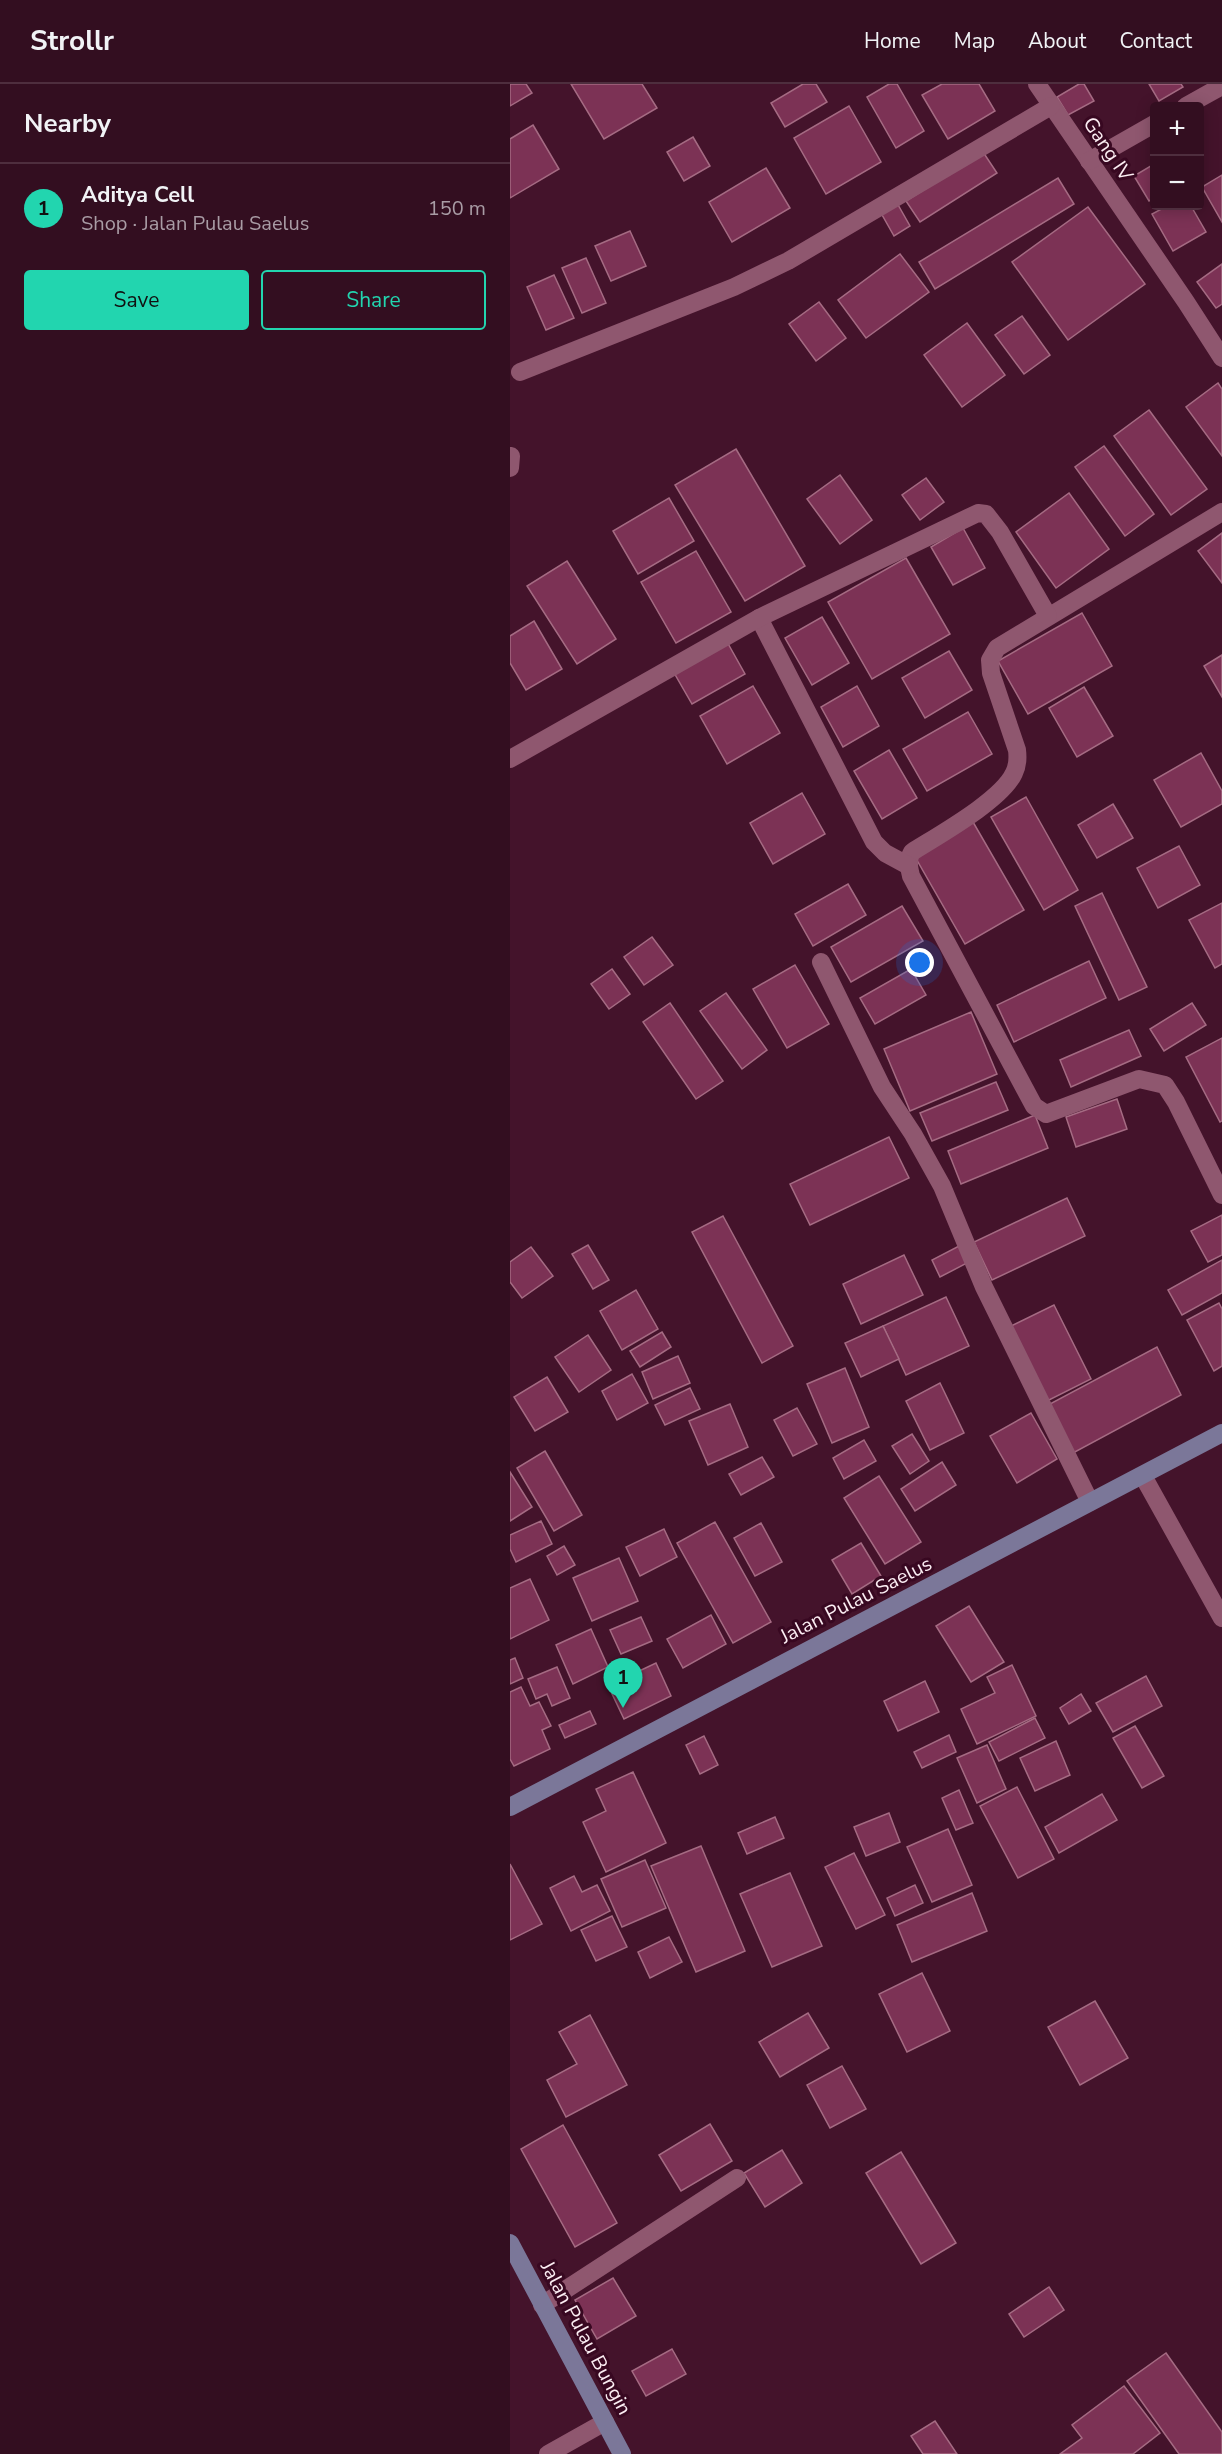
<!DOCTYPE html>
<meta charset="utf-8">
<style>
body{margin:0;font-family:"Nunito Sans",sans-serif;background:#3b1729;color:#f1f3f6}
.controls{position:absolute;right:18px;top:18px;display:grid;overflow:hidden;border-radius:6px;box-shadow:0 3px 15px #0003}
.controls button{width:54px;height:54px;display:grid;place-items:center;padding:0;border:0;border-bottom:2px solid #4e2e3e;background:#330e20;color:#f1f3f6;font:30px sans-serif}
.you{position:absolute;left:410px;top:879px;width:21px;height:21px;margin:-15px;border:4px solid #fff;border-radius:50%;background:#1a73e8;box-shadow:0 0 0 9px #1a73e833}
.badge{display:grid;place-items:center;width:39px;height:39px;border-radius:50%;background:#22d5af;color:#111;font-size:20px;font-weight:700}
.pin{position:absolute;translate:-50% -50px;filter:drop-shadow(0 2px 3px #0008)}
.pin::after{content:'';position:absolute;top:32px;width:21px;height:18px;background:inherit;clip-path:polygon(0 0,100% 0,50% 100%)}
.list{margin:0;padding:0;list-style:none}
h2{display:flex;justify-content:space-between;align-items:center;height:78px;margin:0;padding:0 24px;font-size:26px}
h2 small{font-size:20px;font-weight:400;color:#a99ca5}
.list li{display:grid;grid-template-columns:39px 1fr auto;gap:18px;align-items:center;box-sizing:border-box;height:90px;padding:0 24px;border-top:2px solid #4e2e3e}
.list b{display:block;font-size:22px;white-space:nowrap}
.list p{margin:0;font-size:20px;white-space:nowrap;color:#a99ca5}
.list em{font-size:20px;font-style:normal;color:#a99ca5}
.actions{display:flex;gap:12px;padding:18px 24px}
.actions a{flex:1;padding:14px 0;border:2px solid #22d5af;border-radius:6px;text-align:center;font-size:21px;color:#22d5af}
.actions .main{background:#22d5af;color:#111}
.map{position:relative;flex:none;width:712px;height:2370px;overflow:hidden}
header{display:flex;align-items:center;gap:36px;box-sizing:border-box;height:84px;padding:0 30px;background:#330e20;border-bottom:2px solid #4e2e3e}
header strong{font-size:28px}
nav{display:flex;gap:33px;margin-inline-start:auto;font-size:21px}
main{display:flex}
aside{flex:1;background:#330e20}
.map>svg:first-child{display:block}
</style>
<header>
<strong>Strollr</strong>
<nav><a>Home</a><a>Map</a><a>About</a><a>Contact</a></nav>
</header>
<main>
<aside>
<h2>Nearby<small></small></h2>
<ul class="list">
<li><span class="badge">1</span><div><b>Aditya Cell</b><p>Shop · Jalan Pulau Saelus</p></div><em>150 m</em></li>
</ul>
<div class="actions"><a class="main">Save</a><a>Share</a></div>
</aside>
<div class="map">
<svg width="712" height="2370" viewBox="0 0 712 2370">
<rect width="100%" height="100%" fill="#44132b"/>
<g fill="#7c3255" stroke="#a56b83" stroke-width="1.5">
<polygon points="0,0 16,0 22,9 0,22"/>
<polygon points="61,0 132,0 147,24 94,55"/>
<polygon points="293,0 306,0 317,18 275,43 261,19"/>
<polygon points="379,0 387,0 414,47 386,64 357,13"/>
<polygon points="432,0 469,0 485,27 438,55 412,11"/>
<polygon points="569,0 574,0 584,17 558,31 547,13"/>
<polygon points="639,0 671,0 673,3 649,17"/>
<polygon points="339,22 371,78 316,110 284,54"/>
<polygon points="23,41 49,85 0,114 0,55"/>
<polygon points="183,53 200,82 174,97 157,68"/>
<polygon points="473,68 487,89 410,138 396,117"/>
<polygon points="644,80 644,114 639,117 624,92"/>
<polygon points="256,84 280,124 222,158 199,118"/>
<polygon points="712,91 712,138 692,103"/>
<polygon points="548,94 564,120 425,205 409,178"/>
<polygon points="387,119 400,142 384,152 371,129"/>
<polygon points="657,122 681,122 696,148 663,167 642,130"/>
<polygon points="578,123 635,200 558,256 502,178"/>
<polygon points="120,147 136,182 101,197 85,162"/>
<polygon points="390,170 419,208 356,254 328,216"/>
<polygon points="76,174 96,219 72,229 52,184"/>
<polygon points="712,180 712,220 706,224 687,198"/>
<polygon points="44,191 64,234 36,246 17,203"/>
<polygon points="309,218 336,254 306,277 279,240"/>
<polygon points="512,232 540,271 514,290 485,251"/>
<polygon points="457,239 495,291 452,323 414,271"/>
<polygon points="708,299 712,305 712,372 676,323"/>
<polygon points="639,326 697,405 661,431 604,352"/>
<polygon points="594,362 644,430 615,452 565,383"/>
<polygon points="226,365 295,482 235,517 165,401"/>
<polygon points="330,391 362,436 330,460 297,415"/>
<polygon points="416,394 434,418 410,436 392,411"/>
<polygon points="559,409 599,465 546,504 506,448"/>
<polygon points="159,414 184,457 128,490 103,447"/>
<polygon points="453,444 475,484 443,501 421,463"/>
<polygon points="712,449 712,499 688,467"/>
<polygon points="186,467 221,528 166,559 131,498"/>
<polygon points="396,474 440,550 362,595 318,518"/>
<polygon points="57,477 106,555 67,580 17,502"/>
<polygon points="572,529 602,582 518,630 488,577"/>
<polygon points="312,533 339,579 302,601 275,554"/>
<polygon points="24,537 52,585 16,606 0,579 0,552"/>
<polygon points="216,556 235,590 182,620 163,587"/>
<polygon points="439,567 462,606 415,634 392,594"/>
<polygon points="712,571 712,613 694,582"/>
<polygon points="243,602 270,649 217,680 190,632"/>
<polygon points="347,602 369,642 333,663 311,623"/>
<polygon points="574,603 603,652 567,673 539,624"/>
<polygon points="458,628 482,670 417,707 393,665"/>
<polygon points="379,666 407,714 372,735 344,687"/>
<polygon points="691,669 712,707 712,720 671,743 644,696"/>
<polygon points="292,709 315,750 263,780 240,739"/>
<polygon points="516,713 568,806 534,826 481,733"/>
<polygon points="603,720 623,754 587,774 568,741"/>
<polygon points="463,738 514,826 455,860 404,771"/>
<polygon points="669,762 690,801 648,824 627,784"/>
<polygon points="338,800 356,831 303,862 285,830"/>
<polygon points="592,809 637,903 609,916 565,822"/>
<polygon points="712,819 712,880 705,884 679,836"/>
<polygon points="392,822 413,857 341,898 321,863"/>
<polygon points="142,853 163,881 134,901 114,873"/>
<polygon points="579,877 596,914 504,958 487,921"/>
<polygon points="285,881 319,940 277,964 243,905"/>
<polygon points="102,885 120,910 99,925 81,900"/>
<polygon points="401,885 416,911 365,940 350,914"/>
<polygon points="216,909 257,966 232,985 190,927"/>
<polygon points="160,919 213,997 186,1015 133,938"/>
<polygon points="682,919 696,941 654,967 640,945"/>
<polygon points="461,928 487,990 400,1027 374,965"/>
<polygon points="619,946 631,972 561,1003 550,976"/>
<polygon points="712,954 712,1037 710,1038 676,973"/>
<polygon points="486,998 498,1026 422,1057 410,1029"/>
<polygon points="607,1015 617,1045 566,1063 556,1033"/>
<polygon points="525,1031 538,1064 451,1100 438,1067"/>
<polygon points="379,1053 399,1094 300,1141 280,1100"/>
<polygon points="557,1114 575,1152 482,1196 464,1158"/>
<polygon points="712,1131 712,1171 698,1178 681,1147"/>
<polygon points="213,1132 283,1262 252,1279 182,1148"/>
<polygon points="78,1161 99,1196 83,1205 62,1170"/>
<polygon points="449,1162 457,1179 430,1193 422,1176"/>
<polygon points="21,1163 43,1192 12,1214 0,1198 0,1178"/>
<polygon points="394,1171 413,1211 351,1240 333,1200"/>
<polygon points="712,1176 712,1209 672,1231 658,1206"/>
<polygon points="126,1206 148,1245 112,1266 90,1227"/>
<polygon points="436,1213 459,1262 396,1291 373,1242"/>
<polygon points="709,1219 712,1225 712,1282 704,1287 677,1236"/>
<polygon points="544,1221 581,1295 537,1317 499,1243"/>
<polygon points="373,1242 389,1275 351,1293 335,1259"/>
<polygon points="152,1248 161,1263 130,1283 120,1267"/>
<polygon points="78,1251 101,1286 69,1308 45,1273"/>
<polygon points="647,1263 671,1311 563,1369 538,1321"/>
<polygon points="168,1272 180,1299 143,1315 132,1288"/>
<polygon points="335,1284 359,1343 322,1359 297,1300"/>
<polygon points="122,1290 138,1319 107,1336 92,1307"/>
<polygon points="37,1293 58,1328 25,1347 4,1313"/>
<polygon points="430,1299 454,1349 420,1366 396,1317"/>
<polygon points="180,1304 190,1325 155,1341 145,1321"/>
<polygon points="220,1320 238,1363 198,1381 179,1337"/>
<polygon points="287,1324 307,1360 283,1372 264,1336"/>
<polygon points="521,1329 547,1375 507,1399 480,1352"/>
<polygon points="402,1350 419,1377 400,1390 382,1362"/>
<polygon points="354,1356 366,1377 334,1395 323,1374"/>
<polygon points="35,1367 72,1431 44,1447 7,1384"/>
<polygon points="252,1373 264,1393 231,1411 219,1390"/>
<polygon points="432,1378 446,1401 405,1427 391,1405"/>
<polygon points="0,1388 22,1423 0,1437"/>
<polygon points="369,1392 411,1458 375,1480 334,1414"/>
<polygon points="31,1437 42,1460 6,1478 0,1465 0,1451"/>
<polygon points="205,1438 261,1538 223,1559 167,1459"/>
<polygon points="251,1439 272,1478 245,1492 224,1454"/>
<polygon points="154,1445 167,1473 130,1492 116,1463"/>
<polygon points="351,1459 371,1492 342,1510 322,1476"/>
<polygon points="54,1462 65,1481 47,1491 37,1472"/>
<polygon points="109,1474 128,1517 82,1537 63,1494"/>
<polygon points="20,1495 39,1536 0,1555 0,1504"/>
<polygon points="459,1522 494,1578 461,1598 426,1542"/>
<polygon points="201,1531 216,1560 173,1584 157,1555"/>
<polygon points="131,1533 142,1557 111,1570 100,1546"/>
<polygon points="81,1545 98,1583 63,1600 46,1561"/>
<polygon points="5,1574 13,1594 0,1600 0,1576"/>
<polygon points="146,1579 161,1612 114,1635 95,1595 121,1583 125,1589"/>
<polygon points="502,1581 526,1632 467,1660 451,1625 485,1609 477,1593"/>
<polygon points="47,1583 60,1614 42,1622 37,1610 26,1615 18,1595"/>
<polygon points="636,1592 652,1622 603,1648 586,1619"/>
<polygon points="415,1597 429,1628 388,1647 374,1617"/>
<polygon points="11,1603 20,1622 29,1618 41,1642 32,1646 40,1665 4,1682 0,1675 0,1608"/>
<polygon points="571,1610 581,1627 559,1640 550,1624"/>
<polygon points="80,1627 86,1640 55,1654 49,1641"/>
<polygon points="525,1634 535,1654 489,1677 479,1658"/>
<polygon points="625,1642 654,1692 632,1704 603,1654"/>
<polygon points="439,1651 446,1668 412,1684 404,1668"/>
<polygon points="194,1652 208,1681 190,1690 176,1661"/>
<polygon points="546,1657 560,1691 525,1707 510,1674"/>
<polygon points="477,1661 496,1705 467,1719 447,1674"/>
<polygon points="123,1688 156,1759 96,1788 73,1738 96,1727 86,1705"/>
<polygon points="507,1703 544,1775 508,1794 470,1722"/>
<polygon points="449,1706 463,1739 446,1746 432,1714"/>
<polygon points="592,1710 607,1736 549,1769 535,1743"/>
<polygon points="379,1729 390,1758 356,1772 344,1743"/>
<polygon points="265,1733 274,1754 237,1770 228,1749"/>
<polygon points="438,1745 462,1801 422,1818 397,1763"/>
<polygon points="191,1762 235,1867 186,1888 141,1782"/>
<polygon points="344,1769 375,1831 346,1845 315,1783"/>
<polygon points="135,1776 156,1824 112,1843 91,1795"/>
<polygon points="0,1780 32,1840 0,1856"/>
<polygon points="280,1789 312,1862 262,1883 230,1810"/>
<polygon points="64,1792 72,1808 87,1801 100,1827 61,1847 40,1804"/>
<polygon points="405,1801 413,1819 385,1832 377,1814"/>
<polygon points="462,1809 477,1847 402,1878 387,1841"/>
<polygon points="102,1832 117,1863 86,1877 71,1846"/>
<polygon points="159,1853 172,1878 140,1894 128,1868"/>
<polygon points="412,1889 440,1947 397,1968 369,1910"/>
<polygon points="585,1917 618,1974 570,2001 538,1943"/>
<polygon points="298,1929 319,1964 270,1993 249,1958"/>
<polygon points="80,1931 117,2001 56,2033 37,1996 67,1980 49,1948"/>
<polygon points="332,1982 356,2025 320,2044 297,2001"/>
<polygon points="200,2040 222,2077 171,2107 149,2071"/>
<polygon points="53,2041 107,2139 65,2163 11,2065"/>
<polygon points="272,2066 292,2099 255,2123 234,2089"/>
<polygon points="391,2068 446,2159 411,2180 356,2089"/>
<polygon points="103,2194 126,2232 87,2255 65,2216"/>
<polygon points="539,2203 554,2226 514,2253 499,2230"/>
<polygon points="162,2265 176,2290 136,2312 122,2287"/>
<polygon points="656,2269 712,2348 712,2370 669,2370 617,2297"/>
<polygon points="614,2302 650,2349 623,2370 550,2370 572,2354 562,2341"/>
<polygon points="425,2337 447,2370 413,2370 401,2352"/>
</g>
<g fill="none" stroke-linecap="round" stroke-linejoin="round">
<g stroke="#8f576f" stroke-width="18">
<polyline points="527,0 676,218 712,274"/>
<polyline points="676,22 712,2"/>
<polyline points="579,77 644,40"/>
<polyline points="10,288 224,203 278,177 541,22"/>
<polyline points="0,384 1,372"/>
<path d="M712,428l-225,136 -7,12 1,13 26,77c1,8 1,15 -3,23 -12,27 -75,62 -102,79 -5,9 -3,15 -1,24l123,230 12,8 93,-35 26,6 11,17 46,93"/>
<polyline points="249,534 364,758 375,769 399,782"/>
<polyline points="0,675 249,534 468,429 476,430 490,448 538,532"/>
<polyline points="311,878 372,1003 403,1050 432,1102 474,1203 580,1418"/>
<polyline points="633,1392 712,1534"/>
<polyline points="32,2221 227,2094"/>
<polyline points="38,2370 95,2338"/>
</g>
<g stroke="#7b7799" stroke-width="18">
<polyline points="0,1723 712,1349"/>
<polyline points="0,2159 112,2370"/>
</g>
</g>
<g text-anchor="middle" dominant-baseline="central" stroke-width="6" stroke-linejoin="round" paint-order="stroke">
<g font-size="20" fill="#fbedf2" stroke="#380821">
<text transform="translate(598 65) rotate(56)">Gang IV</text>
<text transform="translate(346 1516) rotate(-27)">Jalan Pulau Saelus</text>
<text transform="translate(76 2254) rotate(62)">Jalan Pulau Bungin</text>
</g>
</g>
</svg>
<div class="controls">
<button>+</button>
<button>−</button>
</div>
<div class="you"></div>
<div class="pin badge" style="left:113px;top:1624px">1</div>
</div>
</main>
